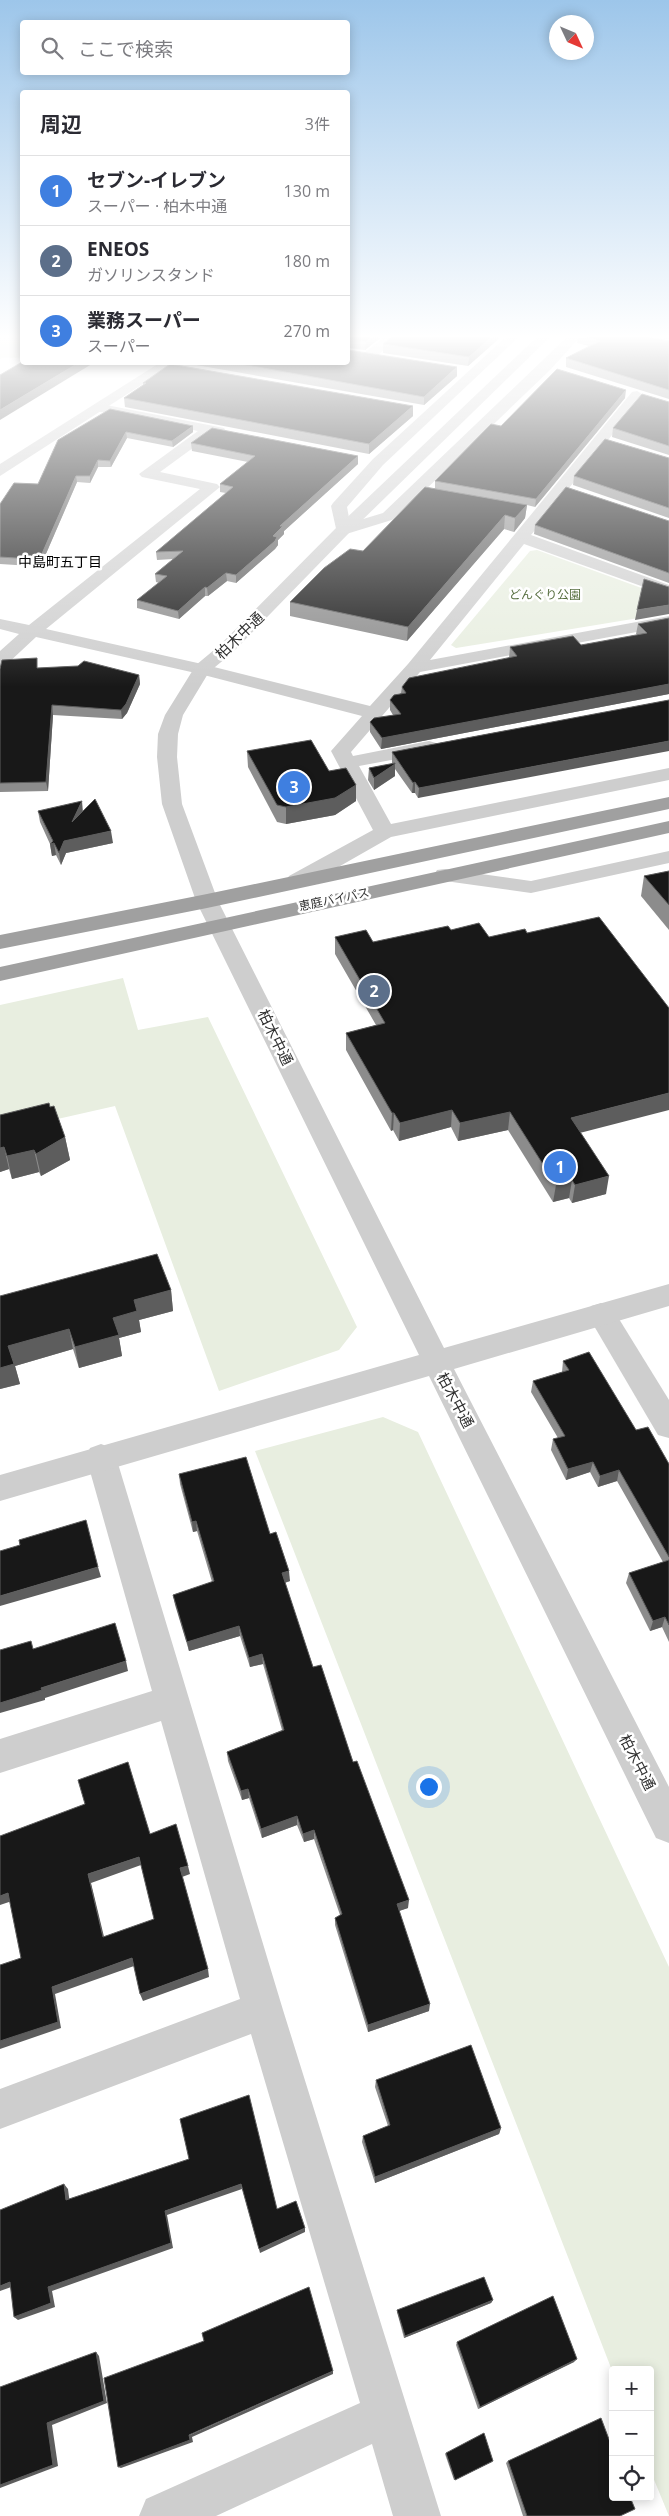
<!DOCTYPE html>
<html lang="ja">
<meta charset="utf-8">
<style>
body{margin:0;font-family:"Open Sans","Noto Sans JP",sans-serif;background:#f7f7f7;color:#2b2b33}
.controls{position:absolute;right:15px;bottom:15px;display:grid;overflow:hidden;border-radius:5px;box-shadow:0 2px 12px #0003}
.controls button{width:45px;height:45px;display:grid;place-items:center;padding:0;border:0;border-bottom:1px solid #e1e1e2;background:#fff;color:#2b2b33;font:25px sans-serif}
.compass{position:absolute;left:549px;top:15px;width:45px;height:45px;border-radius:50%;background:#fff;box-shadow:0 2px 12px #0003;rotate:134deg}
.you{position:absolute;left:428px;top:1786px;width:18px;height:18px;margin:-12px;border:4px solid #fff;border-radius:50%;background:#1a73e8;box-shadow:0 0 0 8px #1a73e833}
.badge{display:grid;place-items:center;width:32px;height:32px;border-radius:50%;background:#e6354a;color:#fff;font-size:16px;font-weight:700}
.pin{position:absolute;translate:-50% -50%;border:2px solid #fff;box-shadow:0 1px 5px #0006}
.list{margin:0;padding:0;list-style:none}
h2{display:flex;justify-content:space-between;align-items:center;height:65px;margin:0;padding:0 20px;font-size:21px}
h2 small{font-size:16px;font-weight:400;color:#7c7c81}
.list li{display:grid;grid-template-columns:32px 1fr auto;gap:15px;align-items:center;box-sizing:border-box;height:70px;padding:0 20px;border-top:1px solid #e1e1e2}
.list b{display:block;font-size:19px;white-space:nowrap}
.list p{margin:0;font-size:16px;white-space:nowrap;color:#7c7c81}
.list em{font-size:16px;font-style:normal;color:#7c7c81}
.icon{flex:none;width:28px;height:28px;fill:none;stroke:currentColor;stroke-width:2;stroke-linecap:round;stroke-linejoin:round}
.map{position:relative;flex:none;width:669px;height:2516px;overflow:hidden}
.search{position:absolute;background:#fff;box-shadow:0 2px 12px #0003;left:20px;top:20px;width:330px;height:55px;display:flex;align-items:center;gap:12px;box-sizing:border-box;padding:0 18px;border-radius:5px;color:#7c7c81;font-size:19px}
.panel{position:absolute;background:#fff;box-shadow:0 2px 12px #0003;left:20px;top:90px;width:330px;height:275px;border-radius:5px}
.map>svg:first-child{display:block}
</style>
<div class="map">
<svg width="669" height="2516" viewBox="0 0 669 2516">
<rect width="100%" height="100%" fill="#fff"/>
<g fill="#e8eee0">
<path d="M0,335h22v21c-7,5 -14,-1 -22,3z"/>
<polygon points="537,550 669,598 669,613 456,648 451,645 530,551"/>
<polygon points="123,978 138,1030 208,1017 357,1327 339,1350 219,1391 115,1106 0,1132 0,1005"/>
<polygon points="383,1417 418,1432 669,1967 669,2516 650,2470 650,2370 613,2370 613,2373 255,1451"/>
</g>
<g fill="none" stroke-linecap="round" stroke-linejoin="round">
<g fill="#cecece" fill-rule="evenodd">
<polygon points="387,335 400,335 374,359 364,359 362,356 364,353"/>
<polygon points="508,335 521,335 383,465 347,507 350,523 383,513 569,335 582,335 550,370 395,519 343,535 337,533 331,506 333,503 373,459"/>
<polygon points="637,391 644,395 642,398 531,535 669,585 669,596 524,544 430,660 669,616 669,626 420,672 351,752 353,756 429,741 436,743 439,747 436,751 429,753 359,766 391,824 669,768 669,780 391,837 305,886 297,887 289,886 286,881 289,876 373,830 331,751 362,716 200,674 36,637 6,665 0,666 0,651 19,634 0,629 0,619 29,625 200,489 142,477 139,474 198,431 96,411 94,408 96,405 101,404 224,428 226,431 224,434 212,434 160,472 217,484 220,487 46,629 202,664 370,706 408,664 632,392"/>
<polygon points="669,851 669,863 531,893 445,881 437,880 434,875 437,870 445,869 531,881"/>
<polygon points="601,1303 611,1306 669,1400 669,1438 658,1435 587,1314 591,1306"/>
<polygon points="101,1444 112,1448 116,1457 283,2010 441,2516 393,2516 372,2444 216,2516 139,2516 146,2499 360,2403 251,2034 0,2129 0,2089 240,1999 161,1721 0,1773 0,1739 152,1691 86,1457 90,1448"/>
</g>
<g fill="#cecece" fill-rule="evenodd">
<polygon points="539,335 552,335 349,533 232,653 209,672 183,715 178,734 177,757 182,804 218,901 444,1348 669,1284 669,1306 454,1369 669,1787 669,1843 656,1838 429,1376 0,1501 0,1475 419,1355 196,901 162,804 157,757 158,734 165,715 196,665 220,645 337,527"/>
<polygon points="161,362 177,362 0,476 0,464"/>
</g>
<g fill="#a0a0a0" fill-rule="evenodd">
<polygon points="669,797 669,809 207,908 0,949 0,935 207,894"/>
<polygon points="669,821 669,833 0,981 0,967"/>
</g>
</g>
<g fill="#8c8c8c">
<polygon points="348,335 384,335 365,350 348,348 348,350 457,376 424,405 185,363 348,362"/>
<polygon points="503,335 468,366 383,353 383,344"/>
<polygon points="555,335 567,335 563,338"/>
<polygon points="578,335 669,341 669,399 566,367 566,358 589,346 577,343"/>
<polygon points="650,335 669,335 669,339"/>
<polygon points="143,383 413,406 413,416 369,454 125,407 124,398 143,385"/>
<polygon points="625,398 535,507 527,505 525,518 514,532 504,529 407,641 290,616 290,602 363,551 435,488 435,481 501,426"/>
<polygon points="669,402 669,455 612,437 613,428"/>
<polygon points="110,409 193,432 173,447 127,438 111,467 98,467 90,483 77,482 42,563 34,563 32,566 0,564 0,504 38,484"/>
<polygon points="191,443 358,456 358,464 284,531 284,534 278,540 278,545 275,549 236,583 227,581 208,596 205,596 179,619 137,608 137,600 159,583 156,582 155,574 173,559 157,560 156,552 226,493 220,492 220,484 248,462 192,451"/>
<polygon points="669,458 669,518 573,485 574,476"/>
<polygon points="669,521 669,583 534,534 535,525"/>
<polygon points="669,618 669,694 381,749 370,732 370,722 393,715 390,710 390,700 401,693 402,687 509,658 510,647 581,645 638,635 636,634 638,624"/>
<polygon points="38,668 139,675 140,684 127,713 122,719 53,715 48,791 0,792 0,669"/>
<polygon points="669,700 418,798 415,793 412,793 395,769 395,776 374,790 368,780 369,768 392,764 392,752"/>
<polygon points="247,751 329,771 356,801 335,815 286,824 277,822 248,767"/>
<polygon points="38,811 83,812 113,843 66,853 61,865 56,855 52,856 50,844 40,822"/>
<polygon points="669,871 669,930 641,896 644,876"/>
<polygon points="335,937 373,942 580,1132 606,1194 572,1203 569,1198 553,1202 508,1130 458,1141 451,1127 399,1141 393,1130 391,1131 346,1050 346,1033 376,1025 335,954"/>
<polygon points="0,1115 65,1137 70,1160 41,1176 39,1172 12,1179 9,1169 0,1172"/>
<polygon points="171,1290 173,1311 139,1320 141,1332 119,1338 122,1356 79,1368 73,1349 15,1366 20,1384 0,1389 0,1296"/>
<polygon points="563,1361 636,1430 669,1464 669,1642 662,1627 650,1631 626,1583 629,1573 663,1562 617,1481 598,1487 590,1472 566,1480 551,1450 553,1439 558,1438 531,1392 533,1381 562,1372"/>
<polygon points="179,1474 270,1534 290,1581 285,1583 313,1667 353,1762 408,1908 399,1911 429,2011 368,2032 335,1925 335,1918 340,1915 314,1839 304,1842 297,1825 262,1838 249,1798 242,1800 228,1761 227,1752 282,1730 263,1664 250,1667 240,1636 189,1651 175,1605 173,1595 212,1582 197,1531 193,1532 180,1484"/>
<polygon points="376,2080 501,2128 499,2134 375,2183 362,2142 363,2136 388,2126 375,2087"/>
<polygon points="493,2300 491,2303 404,2338 397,2312 397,2310"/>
<polygon points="457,2342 574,2362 478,2409 456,2345"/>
<polygon points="446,2453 492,2462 454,2480 445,2454"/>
<polygon points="508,2461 620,2516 523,2516 506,2463"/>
</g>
<g fill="#5d5d5d">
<polygon points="374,335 384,335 365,350 366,342"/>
<polygon points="494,335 503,335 468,366 469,357"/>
<polygon points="563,335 567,335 563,338"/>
<polygon points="80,362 95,362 0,420 0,410"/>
<polygon points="457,367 457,376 424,405 424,397"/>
<polygon points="626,390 625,398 535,507 536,499"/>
<polygon points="413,406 413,416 369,454 369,444"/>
<polygon points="193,426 193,432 173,447 172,441"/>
<polygon points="126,432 127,438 111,467 110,461"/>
<polygon points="358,456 358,464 284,531 284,534 278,540 278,545 275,549 236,583 236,575 273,536 280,526"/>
<polygon points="98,460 98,467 90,483 90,476"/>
<polygon points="76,476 77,482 42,563 41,556"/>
<polygon points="527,505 525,518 514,532 515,518"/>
<polygon points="505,515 504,529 407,641 408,627"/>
<polygon points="33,556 34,563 32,566 31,559"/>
<polygon points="226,573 227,581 208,596 207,588"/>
<polygon points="205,587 205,596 179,619 178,611"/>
<polygon points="669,605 669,614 635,620 637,610"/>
<polygon points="139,675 140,684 127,713 122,719 121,710"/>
<polygon points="669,684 669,694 381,749 382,738"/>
<polygon points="52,705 53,715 48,791 46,782"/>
<polygon points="669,741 669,751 418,798 419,788"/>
<polygon points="395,764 395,776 374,790 374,778"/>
<polygon points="415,782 415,793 412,793 413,783"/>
<polygon points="356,785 356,801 335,815 286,824 286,807"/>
<polygon points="82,801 83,813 72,822"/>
<polygon points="111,831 113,843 66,853 61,865 59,853 64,841"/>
<polygon points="54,843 56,855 52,856 50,844"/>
<polygon points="669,1093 669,1110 568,1136 571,1118"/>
<polygon points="452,1110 451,1127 399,1141 400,1123"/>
<polygon points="510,1112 508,1130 458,1141 460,1123"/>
<polygon points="392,1113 394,1113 393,1130 391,1131"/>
<polygon points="65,1137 70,1160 41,1176 36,1154"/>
<polygon points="4,1147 9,1169 0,1172 0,1148"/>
<polygon points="34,1150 39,1172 12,1179 7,1156"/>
<polygon points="609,1176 606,1194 572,1203 575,1185"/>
<polygon points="572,1180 569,1198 553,1202 556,1185"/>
<polygon points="171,1290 173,1311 139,1320 141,1332 119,1338 122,1356 79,1368 75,1347 113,1318 134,1300"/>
<polygon points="69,1329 73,1349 15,1366 20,1384 0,1389 0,1368 8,1346"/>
<polygon points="593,1462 590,1472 566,1480 568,1469"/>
<polygon points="619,1470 617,1481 598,1487 600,1476"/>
<polygon points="196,1521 197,1531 193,1532 192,1522"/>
<polygon points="98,1567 101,1577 0,1606 0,1596"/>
<polygon points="289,1571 290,1581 283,1583 282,1573"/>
<polygon points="665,1617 662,1627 650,1631 653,1621"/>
<polygon points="239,1626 240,1636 189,1651 187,1642"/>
<polygon points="262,1654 263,1664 250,1667 249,1658"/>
<polygon points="126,1661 128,1671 45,1698 45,1700 0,1713 0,1703 41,1688"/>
<polygon points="248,1789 249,1798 242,1800 241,1791"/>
<polygon points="297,1816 297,1825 262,1838 261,1829"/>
<polygon points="314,1830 314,1839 304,1842 303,1834"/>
<polygon points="139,1857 141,1865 91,1883 106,1945 103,1937 88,1874"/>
<polygon points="188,1866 190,1874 182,1877 180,1868"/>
<polygon points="8,1893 12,1901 0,1905 0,1896"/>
<polygon points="409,1900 408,1908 396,1912 397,1904"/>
<polygon points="132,1958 134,1966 55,1994 61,2028 0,2049 0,2041 52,1987"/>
<polygon points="208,1969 209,1977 143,2001 140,1994"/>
<polygon points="430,2004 429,2011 368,2032 368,2025"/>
<polygon points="501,2128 499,2134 375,2183 375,2177"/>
<polygon points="64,2184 68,2189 70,2205 66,2200"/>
<polygon points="241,2184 242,2189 167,2215 173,2248 52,2291 55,2307 18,2320 14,2317 48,2287 165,2211"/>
<polygon points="305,2228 305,2232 260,2253 259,2249"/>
<polygon points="10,2282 14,2286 0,2291 0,2286"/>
<polygon points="493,2300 491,2303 404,2338 405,2336"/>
<polygon points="96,2352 99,2356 107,2403 52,2425 58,2466 0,2488 0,2485 47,2423"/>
<polygon points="577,2359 574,2362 478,2409 480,2407"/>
<polygon points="333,2371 333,2374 192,2437 193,2442 121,2468 118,2467"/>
</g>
<g fill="#181818" stroke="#5d5d5d" fill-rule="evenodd">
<polygon points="348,335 374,335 366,342 348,339"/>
<polygon points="394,335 494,335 469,357 383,344"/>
<polygon points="579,335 639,335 669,341 669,390 566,358 600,341"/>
<polygon points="348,347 348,350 457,367 424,397 230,362 348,362"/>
<polygon points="22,362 80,362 0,410 0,375"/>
<polygon points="170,364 413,406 369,444 124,398 146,383 143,383"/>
<polygon points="557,369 626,390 536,499 435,481 491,424 501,426"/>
<polygon points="642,394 669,402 669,446 613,428"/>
<polygon points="110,409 193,426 172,441 126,432 110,461 98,460 90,476 76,476 41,556 33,556 31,559 0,557 0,504 14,483 38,484 58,440"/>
<polygon points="212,428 358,456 280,526 283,526 273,536 277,537 275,541 236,575 226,573 207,588 205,587 178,611 137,600 167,576 155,574 183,551 156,552 233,487 220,484 255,456 191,443"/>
<polygon points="605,439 669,458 669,508 574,476"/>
<polygon points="425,487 527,505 515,518 505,515 408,627 290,602 324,568 350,549 363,551"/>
<polygon points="566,487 669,521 669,573 535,525"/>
<polygon points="644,579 669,587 669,605 637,610"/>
<polygon points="669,618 669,684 382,738 370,722 374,718 401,714 390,700 394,695 406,693 402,687 409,678 517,656 510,647 573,636 581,645 647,633 638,624"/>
<polygon points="37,658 37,668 78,666 84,661 139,675 126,704 121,710 52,705 46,782 0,783 0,669 2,660"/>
<polygon points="669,700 669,741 419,788 415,782 413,783 392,752"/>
<polygon points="311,740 329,771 346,768 356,785 335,798 286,807 277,805 247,751"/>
<polygon points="395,763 395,764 374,778 369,768"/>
<polygon points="95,799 111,831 64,841 59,853 54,843 50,844 53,841 38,811 82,801 72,822"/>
<polygon points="669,871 669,905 644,876"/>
<polygon points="599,917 669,1008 669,1093 571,1118 609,1176 575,1185 572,1180 556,1185 510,1112 460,1123 452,1110 400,1123 394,1113 392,1113 346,1033 385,1023 335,937 366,930 373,942 448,926 451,930 479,923 489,937 525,929 527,933"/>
<polygon points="49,1103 50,1107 54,1106 65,1137 36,1154 34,1150 7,1156 4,1147 0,1148 0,1115"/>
<polygon points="157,1254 171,1290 134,1300 137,1311 113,1318 119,1335 75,1347 69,1329 8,1346 14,1364 0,1368 0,1296"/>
<polygon points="589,1352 636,1430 648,1427 669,1464 669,1557 619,1470 600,1476 593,1462 568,1469 553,1439 565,1436 533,1381 569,1370 563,1361"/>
<polygon points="246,1457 270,1534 276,1532 289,1571 282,1573 313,1667 321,1665 353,1762 357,1761 409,1900 397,1904 430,2004 368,2025 335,1918 342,1914 314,1830 303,1834 297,1816 261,1829 248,1789 241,1791 227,1752 284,1730 262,1654 249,1658 239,1626 187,1642 173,1595 214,1581 196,1521 192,1522 179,1474"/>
<polygon points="86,1520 98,1567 0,1596 0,1551 20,1545 19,1540"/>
<polygon points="669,1560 669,1625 665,1617 653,1621 629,1573"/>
<polygon points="115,1623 126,1661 41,1688 42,1690 0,1703 0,1650 31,1641 33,1649"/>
<path d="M128,1762l22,72 26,-10 12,42 -8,2 28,101 -68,25 -8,-36 -80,29 6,35 -58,19v-76l21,-7 -13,-65 -8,3v-60l85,-32 -7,-24zM139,1857l15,62 -51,18 -15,-63z"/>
<polygon points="471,2045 501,2128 375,2177 363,2136 390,2125 376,2080"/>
<polygon points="249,2095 277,2209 296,2201 305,2228 259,2249 241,2184 165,2211 171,2243 48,2287 51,2303 14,2317 10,2282 0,2286 0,2210 64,2184 66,2200 189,2159 180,2119"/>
<polygon points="484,2277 493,2300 405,2336 397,2310"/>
<polygon points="309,2287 333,2371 189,2435 190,2440 118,2467 104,2378 204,2341 202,2333"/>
<polygon points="553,2296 577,2359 480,2407 457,2342"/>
<polygon points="96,2352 104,2401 47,2423 53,2465 0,2485 0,2387"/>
<polygon points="601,2418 613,2450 613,2497 630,2497 635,2509 620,2516 527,2516 508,2461"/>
<polygon points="484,2433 493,2461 455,2480 446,2453"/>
</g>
<linearGradient id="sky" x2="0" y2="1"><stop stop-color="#9dc6ea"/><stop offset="0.49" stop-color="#fff"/><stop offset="1" stop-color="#fff" stop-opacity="0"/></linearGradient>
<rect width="669" height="687" fill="url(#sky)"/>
<g text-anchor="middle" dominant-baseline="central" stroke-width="5" stroke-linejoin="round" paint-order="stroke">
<g font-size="12" fill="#566e3e" stroke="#fff">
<text x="545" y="594">どんぐり公園</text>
</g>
<g font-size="12" fill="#313131" stroke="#fff">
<text transform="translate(334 899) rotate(-12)">恵庭バイパス</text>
</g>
<g font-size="14" fill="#000" stroke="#fff">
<text x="60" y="561">中島町五丁目</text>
</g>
<g font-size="15" fill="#313131" stroke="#fff">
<text transform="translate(239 635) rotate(-44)">柏木中通</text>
<text transform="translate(276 1037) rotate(64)">柏木中通</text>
<text transform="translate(456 1400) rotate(62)">柏木中通</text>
<text transform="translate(638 1762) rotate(63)">柏木中通</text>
</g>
</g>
</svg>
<div class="controls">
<button>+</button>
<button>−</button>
<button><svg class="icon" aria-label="locate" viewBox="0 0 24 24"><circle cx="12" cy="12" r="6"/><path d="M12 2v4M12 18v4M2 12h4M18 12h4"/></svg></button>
</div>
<svg class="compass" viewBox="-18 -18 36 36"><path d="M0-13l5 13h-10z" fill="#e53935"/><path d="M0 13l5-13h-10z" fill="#7c7c81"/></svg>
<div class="you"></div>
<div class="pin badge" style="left:560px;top:1167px;background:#3f7fe0">1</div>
<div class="pin badge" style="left:374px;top:991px;background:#5c6f8a">2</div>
<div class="pin badge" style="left:294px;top:787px;background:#3f7fe0">3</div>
<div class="search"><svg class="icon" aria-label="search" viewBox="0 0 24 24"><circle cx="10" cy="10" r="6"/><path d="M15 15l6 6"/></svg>ここで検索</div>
<section class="panel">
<h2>周辺<small>3件</small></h2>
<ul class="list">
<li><span class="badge" style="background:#3f7fe0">1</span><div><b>セブン-イレブン</b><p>スーパー · 柏木中通</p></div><em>130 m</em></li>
<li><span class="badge" style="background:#5c6f8a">2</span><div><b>ENEOS</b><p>ガソリンスタンド</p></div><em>180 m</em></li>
<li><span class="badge" style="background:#3f7fe0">3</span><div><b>業務スーパー</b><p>スーパー</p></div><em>270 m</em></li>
</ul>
</section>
</div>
